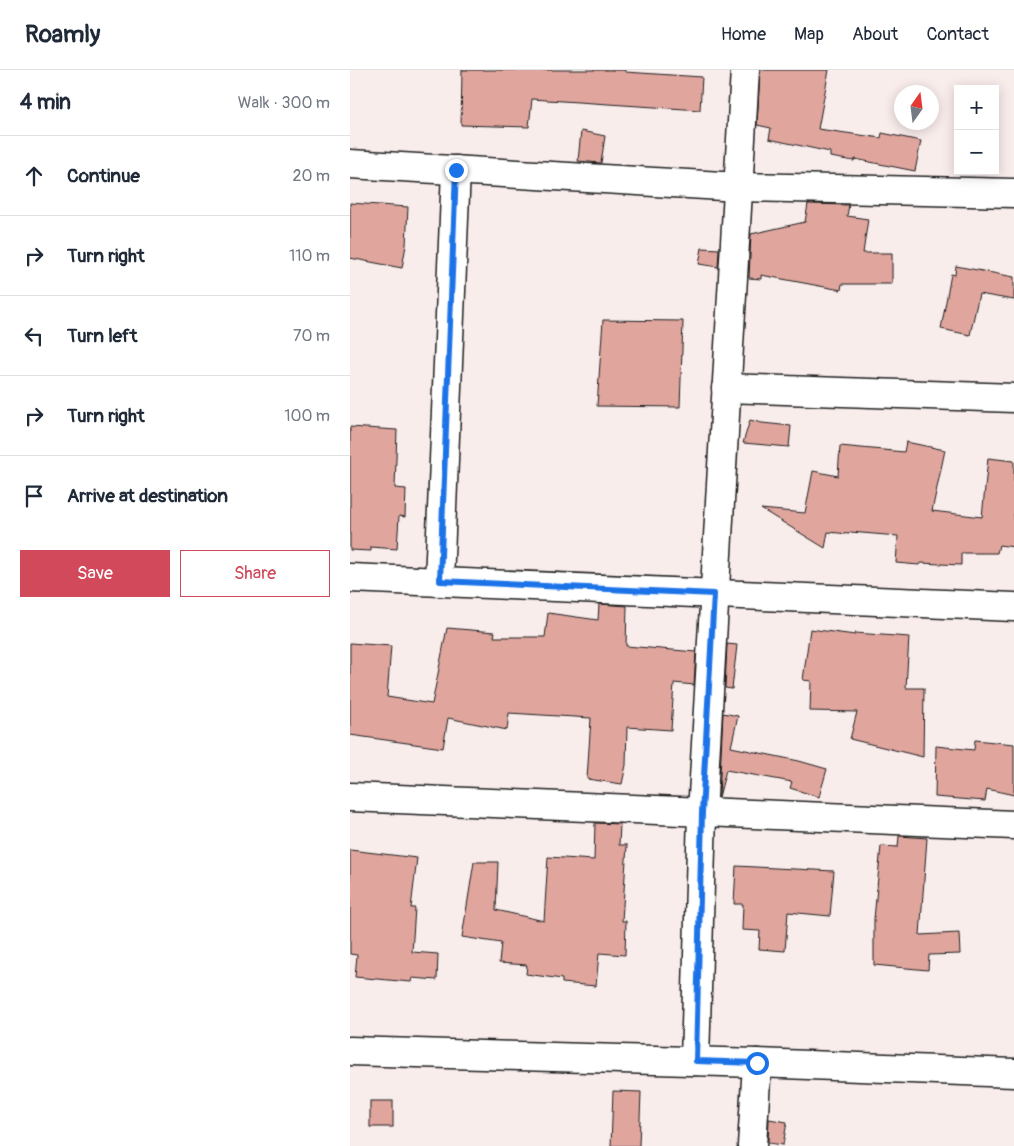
<!DOCTYPE html>
<meta charset="utf-8">
<style>
body{margin:0;font-family:Pangolin,sans-serif;background:#f2f2f3;color:#1f2937}
.controls{position:absolute;right:15px;top:15px;display:grid;overflow:hidden;border-radius:0px;box-shadow:0 2px 12px #0003}
.controls button{width:45px;height:45px;display:grid;place-items:center;padding:0;border:0;border-bottom:1px solid #e0e1e3;background:#fff;color:#1f2937;font:25px sans-serif}
.compass{position:absolute;left:544px;top:15px;width:45px;height:45px;border-radius:50%;background:#fff;box-shadow:0 2px 12px #0003;rotate:14deg}
.stop{position:absolute;width:15px;height:15px;margin:-11px;border:4px solid #1a73e8;border-radius:50%;background:#fff}
.stop.end{background:#1a73e8;border-color:#fff;box-shadow:0 1px 5px #0008}
.list{margin:0;padding:0;list-style:none}
h2{display:flex;justify-content:space-between;align-items:center;height:65px;margin:0;padding:0 20px;font-size:21px}
h2 small{font-size:16px;font-weight:400;color:#747a83}
.list li{display:grid;grid-template-columns:32px 1fr auto;gap:15px;align-items:center;box-sizing:border-box;height:80px;padding:0 20px;border-top:1px solid #e0e1e3}
.list b{display:block;font-size:19px;white-space:nowrap}
.list em{font-size:16px;font-style:normal;color:#747a83}
.actions{display:flex;gap:10px;padding:15px 20px}
.actions a{flex:1;padding:11px 0;border:1px solid #d1495b;border-radius:0px;text-align:center;font-size:18px;color:#d1495b}
.actions .main{background:#d1495b;color:#fff}
.icon{flex:none;width:28px;height:28px;fill:none;stroke:currentColor;stroke-width:2;stroke-linecap:round;stroke-linejoin:round}
.map{position:relative;flex:none;width:664px;height:1076px;overflow:hidden}
header{display:flex;align-items:center;gap:30px;box-sizing:border-box;height:70px;padding:0 25px;background:#fff;border-bottom:1px solid #e0e1e3}
header strong{font-size:24px}
nav{display:flex;gap:28px;margin-inline-start:auto;font-size:18px}
main{display:flex}
aside{flex:1;background:#fff}
.map>svg:first-child{display:block}
</style>
<header>
<strong>Roamly</strong>
<nav><a>Home</a><a>Map</a><a>About</a><a>Contact</a></nav>
</header>
<main>
<aside>
<h2>4 min<small>Walk · 300 m</small></h2>
<ul class="list">
<li><svg class="icon" aria-label="ahead" viewBox="0 0 24 24"><path d="M12 20V5M6 11l6-6 6 6"/></svg><div><b>Continue</b></div><em>20 m</em></li>
<li><svg class="icon" aria-label="right" viewBox="0 0 24 24"><path d="M7 20v-9h11M14 6l5 5-5 5"/></svg><div><b>Turn right</b></div><em>110 m</em></li>
<li><svg class="icon" aria-label="left" viewBox="0 0 24 24"><path d="M17 20v-9H6M10 6l-5 5 5 5"/></svg><div><b>Turn left</b></div><em>70 m</em></li>
<li><svg class="icon" aria-label="right" viewBox="0 0 24 24"><path d="M7 20v-9h11M14 6l5 5-5 5"/></svg><div><b>Turn right</b></div><em>100 m</em></li>
<li><svg class="icon" aria-label="arrive" viewBox="0 0 24 24"><path d="M6 21V4h12l-3 4 3 4H6"/></svg><div><b>Arrive at destination</b></div></li>
</ul>
<div class="actions"><a class="main">Save</a><a>Share</a></div>
</aside>
<div class="map">
<svg width="664" height="1076" viewBox="0 0 664 1076">
<rect width="100%" height="100%" fill="#f9edec"/>
<filter id="ink" filterUnits="userSpaceOnUse"><feTurbulence type="fractalNoise" baseFrequency=".02" numOctaves="2"/><feDisplacementMap in="SourceGraphic" scale="10" xChannelSelector="R" yChannelSelector="G"/><feConvolveMatrix kernelMatrix="1 2 1 2 8 2 1 2 1" color-interpolation-filters="sRGB"/></filter>
<g filter="url(#ink)">
<g fill="#e0a69e" stroke="#1c1c1c">
<polygon points="112,0 275,0 275,2 352,7 350,40 182,29 179,57 111,55"/>
<polygon points="410,0 479,0 468,59 531,68 532,63 571,71 565,101 505,89 504,91 480,87 480,82 419,69 421,58 407,55"/>
<polygon points="231,61 255,66 251,93 228,91"/>
<polygon points="0,133 58,137 56,175 52,198 0,188"/>
<polygon points="458,134 499,135 497,146 518,149 513,183 542,183 542,214 492,214 491,220 411,205 411,209 399,208 401,164 455,152"/>
<polygon points="352,178 369,179 368,197 349,194"/>
<polygon points="606,196 664,207 664,230 629,224 620,265 591,259 601,204 605,205"/>
<polygon points="253,250 333,251 330,337 247,336"/>
<polygon points="400,350 412,353 441,356 439,377 393,373"/>
<polygon points="0,357 47,360 45,418 56,419 55,447 49,446 47,479 21,477 21,481 0,480"/>
<polygon points="556,372 595,380 582,441 632,447 638,388 664,391 664,477 649,475 647,483 611,483 611,495 570,493 569,495 546,493 548,466 500,462 499,464 478,462 475,478 411,439 455,443 463,401 488,406 490,376 554,382"/>
<polygon points="249,534 277,536 276,576 346,582 344,615 324,613 321,660 277,657 276,695 272,714 237,709 241,648 159,643 157,660 98,648 93,678 0,665 0,573 41,576 37,627 82,634 97,558 145,562 144,567 195,567 198,543 248,550"/>
<polygon points="460,559 505,565 505,563 559,567 556,618 574,618 573,687 500,669 507,642 460,641 461,611 453,610"/>
<polygon points="377,574 387,575 382,619 375,618"/>
<polygon points="373,643 388,646 381,677 449,691 477,699 469,727 440,718 442,712 376,700 369,727"/>
<polygon points="625,670 664,674 664,725 637,719 635,731 585,727 586,676 624,680"/>
<polygon points="245,753 270,754 269,775 277,775 272,851 276,851 275,885 249,883 246,916 212,913 212,909 176,904 177,895 149,893 151,873 112,867 124,792 148,792 146,840 194,851 198,787 244,790"/>
<polygon points="549,766 577,768 570,865 609,863 610,884 579,885 578,900 524,895 524,849 531,776 548,777"/>
<polygon points="0,780 67,788 61,838 65,838 62,882 88,884 87,910 62,908 61,912 5,907 7,885 0,884"/>
<polygon points="386,796 484,801 480,846 438,842 435,881 409,879 410,861 392,860 393,834 384,834"/>
<polygon points="263,1021 291,1022 289,1076 261,1076"/>
<rect x="20" y="1031" width="23" height="26"/>
<polygon points="419,1049 437,1052 433,1075 418,1073"/>
</g>
<g fill="none" stroke-linecap="round" stroke-linejoin="round">
<defs>
<g id="minor">
<polyline points="0,94 389,117 664,123"/>
<polyline points="376,318 664,328"/>
<polyline points="0,508 664,537"/>
<polyline points="89,511 106,100"/>
<polyline points="0,727 664,755"/>
<polyline points="0,981 407,993 664,1003"/>
<polyline points="345,991 352,743 395,0"/>
<polyline points="402,1076 407,993"/>
</g>
</defs>
<use href="#minor" stroke="#1c1c1c" stroke-width="31"/>
<use href="#minor" stroke="#fff" stroke-width="28"/>
</g>
</g>
<g fill="none" stroke-linecap="round" stroke-linejoin="round" filter="url(#ink)">
<polyline stroke="#1a73e8" stroke-width="6" points="106,100 90,511 364,524 352,743 346,991 407,993"/>
</g>
</svg>
<div class="controls">
<button>+</button>
<button>−</button>
</div>
<svg class="compass" viewBox="-18 -18 36 36"><path d="M0-13l5 13h-10z" fill="#e53935"/><path d="M0 13l5-13h-10z" fill="#747a83"/></svg>
<div class="stop" style="left:407px;top:993px"></div>
<div class="stop end" style="left:106px;top:100px"></div>
</div>
</main>
